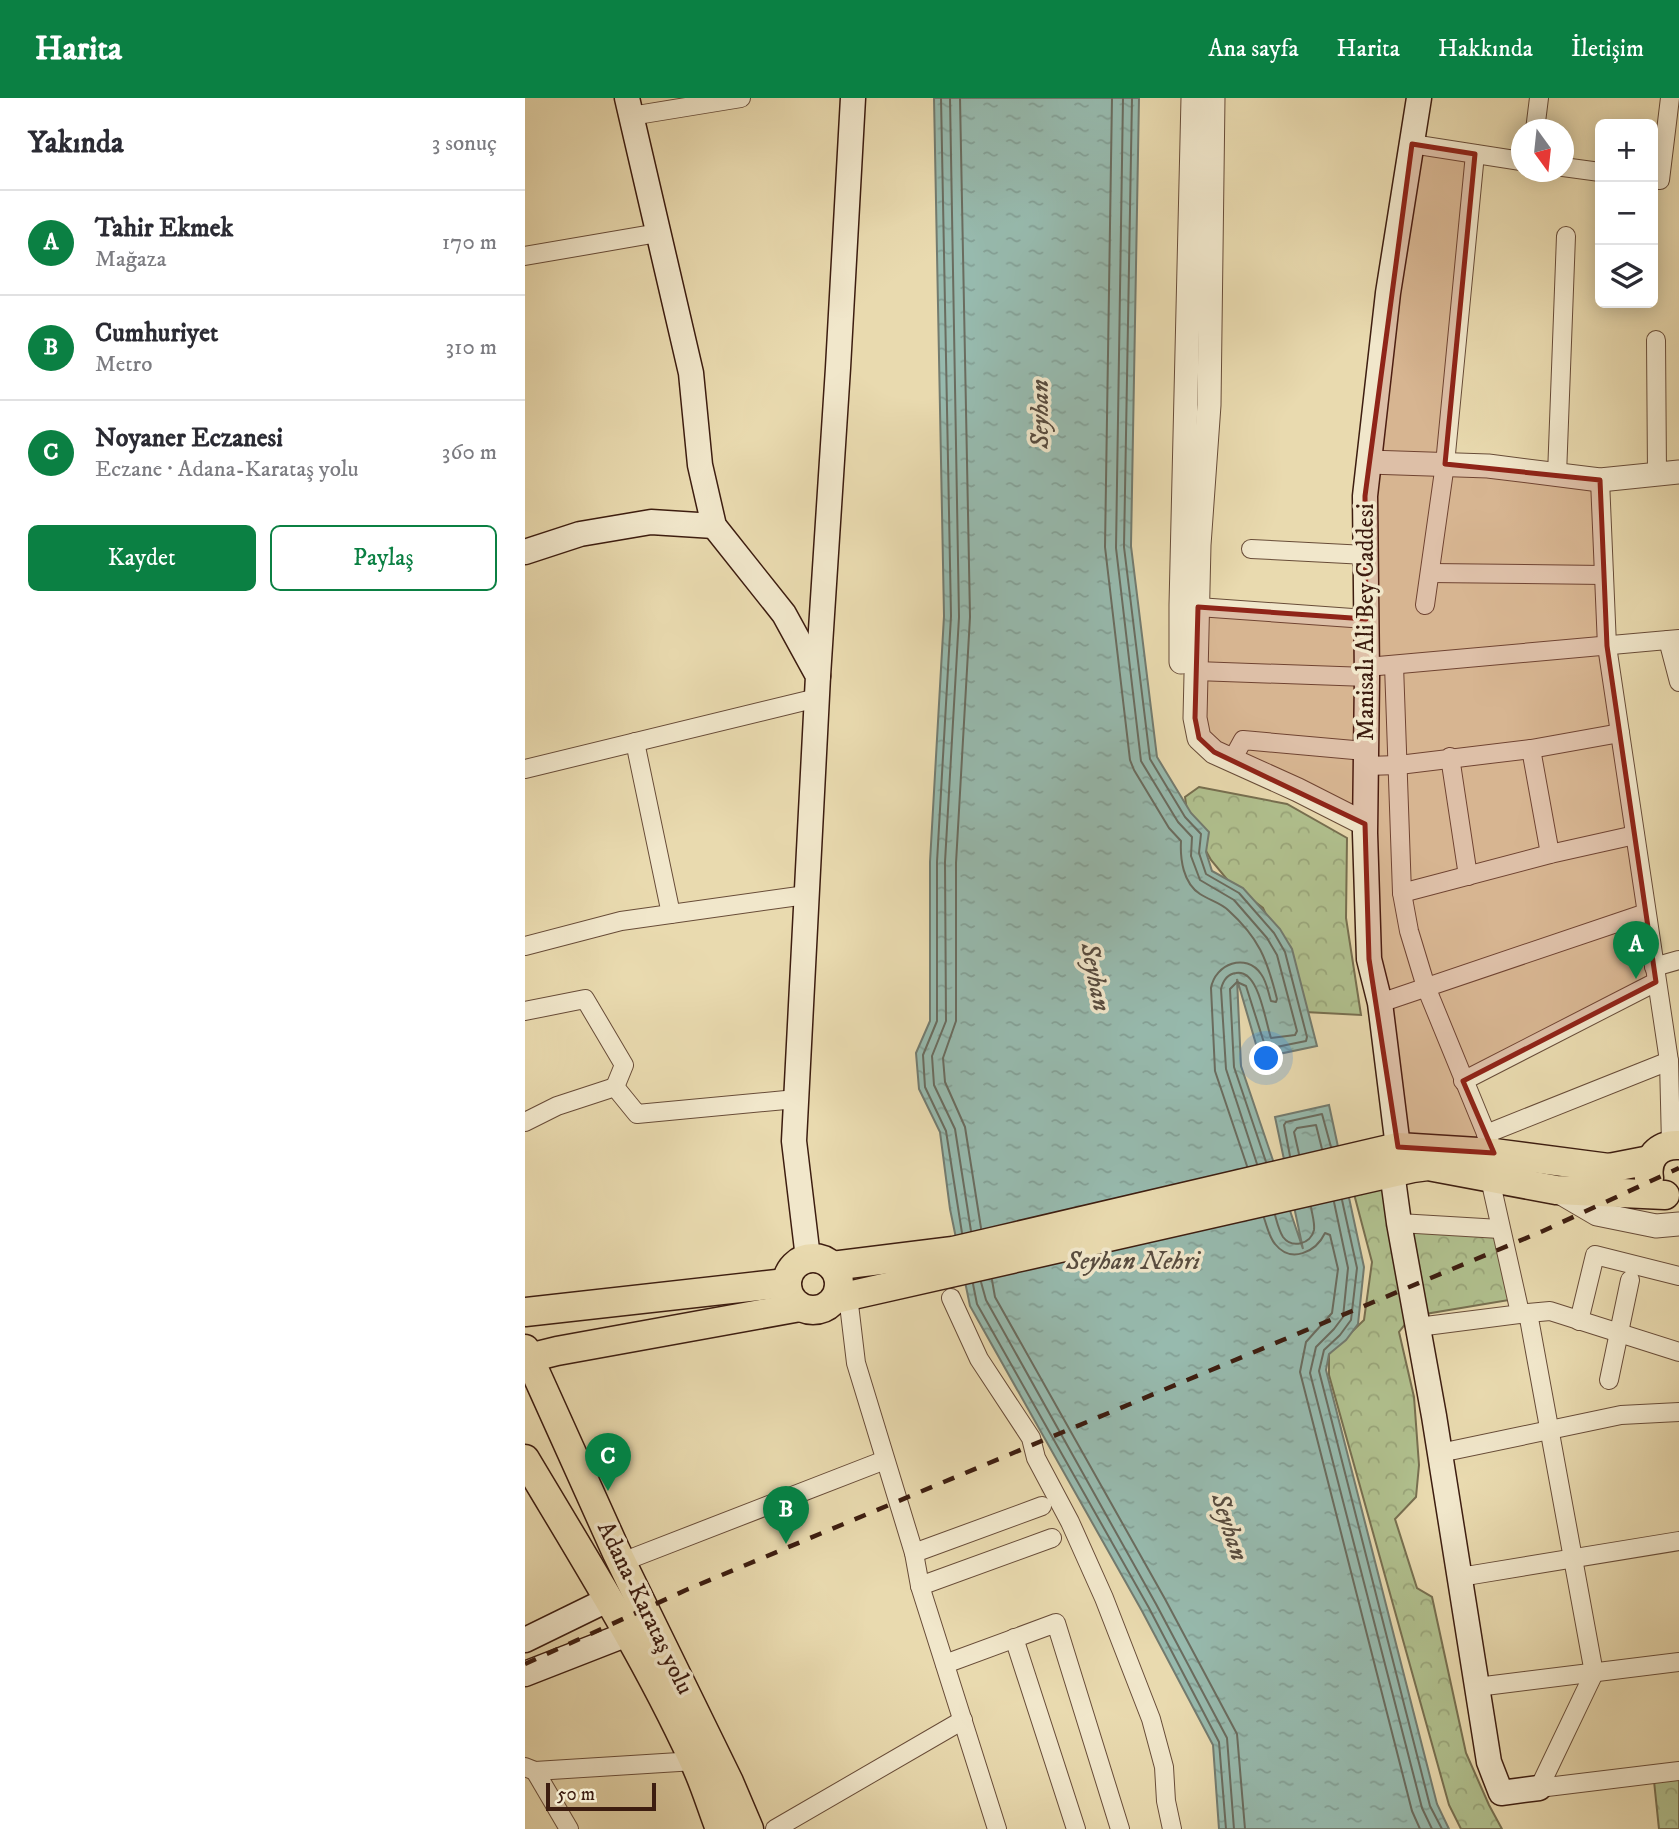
<!DOCTYPE html>
<html lang="tr">
<meta charset="utf-8">
<style>
body{margin:0;font-family:"IM FELL DW Pica",serif;background:#f2f2f3;color:#2b2b33}
.controls{position:absolute;right:21px;top:21px;display:grid;overflow:hidden;border-radius:10px;box-shadow:0 4px 18px #0003}
.controls button{width:63px;height:63px;display:grid;place-items:center;padding:0;border:0;border-bottom:2px solid #e1e1e2;background:#fff;color:#2b2b33;font:35px sans-serif}
.compass{position:absolute;left:986px;top:21px;width:63px;height:63px;border-radius:50%;background:#fff;box-shadow:0 4px 18px #0003;rotate:165deg}
.scale{position:absolute;left:21px;bottom:18px;width:110px;box-sizing:border-box;padding-left:7px;border:4px solid #3d1d10;border-top:0;font-size:19px;line-height:24px;white-space:nowrap;color:#3d1d10;-webkit-text-stroke:5px #f1e7cb;paint-order:stroke}
.you{position:absolute;left:742px;top:961px;width:24px;height:24px;margin:-18px;border:5px solid #fff;border-radius:50%;background:#1a73e8;box-shadow:0 0 0 10px #1a73e833}
.badge{display:grid;place-items:center;width:46px;height:46px;border-radius:50%;background:#0b8043;color:#fff;font-size:23px;font-weight:700}
.pin{position:absolute;translate:-50% -58px;filter:drop-shadow(0 2px 4px #0008)}
.pin::after{content:'';position:absolute;top:37px;width:24px;height:21px;background:inherit;clip-path:polygon(0 0,100% 0,50% 100%)}
.list{margin:0;padding:0;list-style:none}
h2{display:flex;justify-content:space-between;align-items:center;height:91px;margin:0;padding:0 28px;font-size:30px}
h2 small{font-size:23px;font-weight:400;color:#7c7c81}
.list li{display:grid;grid-template-columns:46px 1fr auto;gap:21px;align-items:center;box-sizing:border-box;height:105px;padding:0 28px;border-top:2px solid #e1e1e2}
.list b{display:block;font-size:26px;white-space:nowrap}
.list p{margin:0;font-size:23px;white-space:nowrap;color:#7c7c81}
.list em{font-size:23px;font-style:normal;color:#7c7c81}
.actions{display:flex;gap:14px;padding:21px 28px}
.actions a{flex:1;padding:16px 0;border:2px solid #0b8043;border-radius:10px;text-align:center;font-size:24px;color:#0b8043}
.actions .main{background:#0b8043;color:#fff}
.icon{flex:none;width:38px;height:38px;fill:none;stroke:currentColor;stroke-width:2;stroke-linecap:round;stroke-linejoin:round}
.map{position:relative;flex:none;width:1154px;height:1731px;overflow:hidden}
header{display:flex;align-items:center;gap:42px;box-sizing:border-box;height:98px;padding:0 35px;background:#0b8043;color:#fff}
header strong{font-size:33px}
nav{display:flex;gap:38px;margin-inline-start:auto;font-size:24px}
main{display:flex}
aside{flex:1;background:#fff}
.map>svg:first-child{display:block}
</style>
<header>
<strong>Harita</strong>
<nav><a>Ana sayfa</a><a>Harita</a><a>Hakkında</a><a>İletişim</a></nav>
</header>
<main>
<aside>
<h2>Yakında<small>3 sonuç</small></h2>
<ul class="list">
<li><span class="badge">A</span><div><b>Tahir Ekmek</b><p>Mağaza</p></div><em>170 m</em></li>
<li><span class="badge">B</span><div><b>Cumhuriyet</b><p>Metro</p></div><em>310 m</em></li>
<li><span class="badge">C</span><div><b>Noyaner Eczanesi</b><p>Eczane · Adana-Karataş yolu</p></div><em>360 m</em></li>
</ul>
<div class="actions"><a class="main">Kaydet</a><a>Paylaş</a></div>
</aside>
<div class="map">
<svg width="1154" height="1731" viewBox="0 0 1154 1731">
<defs>
<pattern id="forest-crowns" width="20" height="18" patternUnits="userSpaceOnUse" patternTransform="scale(1.75)"><rect width="20" height="18" fill="#b1c18f"/><path d="M2 6a3 3 0 1 1 6 0M12 15a3 3 0 1 1 6 0" fill="none" stroke="#99a57a"/></pattern>
<pattern id="water-ripples" width="26" height="14" patternUnits="userSpaceOnUse" patternTransform="scale(1.75)"><rect width="26" height="14" fill="#97baae"/><path d="M2 4q2-2 4 0t4 0M15 11q2-2 4 0t4 0" fill="none" stroke="#839f95"/></pattern>
</defs>
<rect width="100%" height="100%" fill="#e9daaf"/>
<filter id="stains"><feTurbulence type="fractalNoise" baseFrequency=".00286" numOctaves="4"/><feColorMatrix values="0 0 0 0 .2 0 0 0 0 .09 0 0 0 0 .02 0 0 0 .5 -.17"/></filter>
<radialGradient id="worn" r=".72"><stop offset=".6" stop-color="#630" stop-opacity="0"/><stop offset="1" stop-color="#630" stop-opacity=".3"/></radialGradient>
<g fill="url(#forest-crowns)" stroke="#776f50" stroke-width="2">
<polygon points="674,689 762,706 822,740 821,820 836,917 780,914 762,864 738,810 705,785 686,762 663,720 660,699"/>
<polygon points="859,1088 881,1225 874,1234 889,1299 894,1367 891,1399 870,1421 892,1490 907,1499 941,1655 964,1707 977,1731 936,1731 924,1707 804,1277 804,1256 839,1222 847,1164 828,1092"/>
<polygon points="971,1128 990,1201 894,1217 886,1134"/>
<polygon points="1154,1680 1154,1731 1134,1731 1129,1683"/>
</g>
<polygon fill="url(#water-ripples)" stroke="#737b6f" stroke-width="2" points="409,0 614,0 606,448 632,659 666,715 684,734 681,754 687,773 718,790 755,831 767,851 792,948 735,960 712,881 716,968 778,1151 750,1019 804,1007 839,1169 833,1226 821,1242 804,1256 801,1272 912,1706 924,1731 694,1731 688,1647 617,1513 445,1208 425,1111 415,1034 394,991 391,955 405,923 405,764 419,518"/>
<g fill="none" stroke-linecap="round" stroke-linejoin="round">
<g stroke="#6a6c5f" stroke-width="2">
<polyline points="416,0 426,518 412,764 412,923 398,957 400,989 421,1033 437,1135"/>
<polyline points="425,0 434,519 420,764 421,923 407,958 409,987 430,1031 446,1133"/>
<polyline points="435,0 445,519 431,765 431,923 418,960 420,984 440,1029 456,1130"/>
<path d="M587,0l-7,449 25,213 4,10 35,58 12,13c-1,18 2,42 19,53 9,6 21,9 28,16 31,28 39,49 49,89l-1,3 -5,-1c-3,-9 -4,-19 -10,-27 -15,-22 -46,-10 -50,14l4,83 32,95"/>
<path d="M598,0l-7,450 25,213 37,61 14,15 -1,19 9,24 34,20 33,38 10,17 20,76 -2,4 -24,3c-6,-17 -12,-69 -35,-65 -9,1 -13,8 -15,16l5,80 31,95"/>
<polyline points="607,0 599,449 625,661 660,719 676,736 674,755 681,776 714,795 749,835 760,854 782,939 781,943 741,951 721,888 712,884 705,891 709,969 741,1064"/>
<polyline points="774,1056 769,1034 772,1030 791,1027 797,1051"/>
<polyline points="765,1058 759,1027 761,1024 797,1016 806,1049"/>
<polyline points="817,1102 832,1170 826,1222 815,1237 799,1252 794,1273 905,1708 917,1731"/>
<polyline points="809,1104 823,1170 818,1219 809,1231 791,1249 785,1275 897,1710 907,1731"/>
<path d="M750,1117c2,7 4,16 8,22 9,12 28,7 31,-7 1,-7 -2,-16 -3,-23"/>
<path d="M739,1120c3,8 5,19 11,26 16,20 41,8 50,-11l5,2 8,34 -6,44 -26,29 -6,30 112,439 8,18"/>
<polyline points="467,1182 470,1199 640,1501 712,1636 720,1731"/>
<polyline points="456,1184 461,1202 631,1506 702,1640 709,1731"/>
<polyline points="448,1186 452,1206 624,1510 694,1644 701,1731"/>
</g>
<defs>
<g id="minor">
<polyline points="106,18 216,0"/>
<polyline points="1010,32 1014,0"/>
<polyline points="887,46 996,63"/>
<polyline points="1038,69 1075,74"/>
<polyline points="1128,81 1135,82 1145,0"/>
<polyline points="0,158 133,135"/>
<polyline points="1131,242 1132,376"/>
<polyline points="1032,377 1041,138"/>
<polyline points="1075,382 1082,548 1144,963 1146,1046"/>
<polyline points="726,451 841,457"/>
<polyline points="905,475 1079,477"/>
<polyline points="900,507 920,366 950,56"/>
<polyline points="673,509 841,521"/>
<polyline points="1143,542 1154,584"/>
<polyline points="869,567 877,795 884,833 901,889 969,1055"/>
<polyline points="842,569 1154,541"/>
<polyline points="671,573 842,579"/>
<polyline points="110,644 146,816"/>
<polyline points="1006,651 1025,756"/>
<polyline points="925,659 943,778"/>
<polyline points="707,662 718,642 840,653"/>
<polyline points="841,668 874,667 1006,651 1095,635"/>
<polyline points="0,671 292,600"/>
<polyline points="877,795 1025,756 1110,737"/>
<polyline points="0,848 96,823 281,797"/>
<polyline points="1129,869 1154,862"/>
<polyline points="855,905 1121,815"/>
<polyline points="0,913 60,901 99,967 90,989"/>
<polyline points="938,983 1131,884"/>
<polyline points="0,1024 32,1008 90,989 112,1016 271,1001"/>
<polyline points="961,1036 1144,963"/>
<polyline points="965,1081 995,1215"/>
<polyline points="874,1125 975,1131"/>
<polyline points="323,1198 331,1265 389,1455 395,1488 472,1731"/>
<polyline points="426,1200 454,1261 506,1340 511,1360 545,1424 579,1500 626,1621 639,1669 641,1703 647,1731"/>
<polyline points="1003,1215 1025,1213 1154,1254"/>
<polyline points="1054,1223 1070,1157 1154,1178"/>
<polyline points="893,1229 1003,1215 1069,1575 1014,1690"/>
<polyline points="1084,1282 1105,1182"/>
<polyline points="915,1355 1096,1317 1154,1314"/>
<polyline points="389,1455 517,1408"/>
<polyline points="97,1464 360,1362"/>
<polyline points="935,1479 1154,1443"/>
<polyline points="395,1488 527,1440"/>
<polyline points="489,1540 551,1731"/>
<polyline points="420,1566 531,1525 595,1731"/>
<polyline points="952,1589 1154,1564"/>
<polyline points="0,1669 10,1673 170,1663"/>
<polyline points="10,1673 44,1731"/>
<polyline points="1014,1690 1154,1673"/>
<polyline points="250,1731 438,1622"/>
</g>
<g id="tertiary">
<polyline points="688,0 684,307 674,447 670,620 674,640 689,654 773,692 840,726"/>
<polyline points="844,364 963,368 1075,382 1154,374"/>
<polyline points="656,564 656,507 668,0"/>
<polyline points="1031,1092 1072,1116 1131,1128 1154,1126"/>
</g>
<g id="secondary">
<polyline points="102,0 166,275 175,367 189,428 259,516 293,578 269,1043 283,1160"/>
<polyline points="894,0 863,195 840,398 842,579 840,735 844,861 855,905 873,1049 867,1074 874,1125 909,1318 964,1664 976,1695 1014,1690"/>
<polyline points="0,454 55,436 126,424 189,428"/>
<polyline points="293,578 313,270 328,0"/>
<polyline points="0,1542 82,1502"/>
<polyline points="0,1576 105,1535"/>
</g>
<g id="primary">
<path d="M1124,1080c-3,-20 9,-34 30,-33"/>
<circle cx="288" cy="1186" r="26"/>
<polyline points="307,1168 428,1153 873,1049 969,1055 1084,1070 1125,1062"/>
<polyline points="310,1201 888,1070 903,1068 1031,1092 1140,1097"/>
<polyline points="0,1214 261,1185"/>
<polyline points="0,1251 91,1453 204,1684 224,1731"/>
<polyline points="0,1261 32,1253 275,1209"/>
<path d="M0,1361c59,99 120,196 168,300 11,22 18,47 27,70"/>
</g>
</defs>
<use href="#minor" stroke="#684c38" stroke-width="20"/>
<use href="#tertiary" stroke="#684c38" stroke-width="25"/>
<use href="#secondary" stroke="#3d1d10" stroke-width="27"/>
<use href="#primary" stroke="#3d1d10" stroke-width="31"/>
<use href="#minor" stroke="#f1e7cb" stroke-width="18"/>
<use href="#tertiary" stroke="#f1e7cb" stroke-width="23"/>
<use href="#secondary" stroke="#f1e7cb" stroke-width="24"/>
<use href="#primary" stroke="#e9daaf" stroke-width="28"/>
<polyline stroke="#3d1d10" stroke-width="4.5" stroke-dasharray="12 12" stroke-linecap="butt" points="0,1566 161,1492 1018,1133 1154,1070"/>
</g>
<path fill="#8f2418" fill-opacity="0.2" stroke="#8f2418" stroke-width="5" stroke-linejoin="round" d="M887,46l63,10 -30,310 155,16 7,166 49,336 -193,99 31,72 -96,-6 -29,-188 -4,-135 -151,-72 -15,-14 -4,-20 3,-111 168,12 -1,-123z"/>
<g text-anchor="middle" dominant-baseline="central" stroke-width="7" stroke-linejoin="round" paint-order="stroke">
<g font-size="24" fill="#3d1d10" stroke="#f1e7cb">
<text transform="translate(841 524) rotate(-90)">Manisalı Ali Bey Caddesi</text>
<text transform="translate(120 1510) rotate(64)">Adana-Karataş yolu</text>
</g>
<g font-size="26" font-style="italic" fill="#584c3f" stroke="#f1e7cb">
<text transform="translate(515 316) rotate(-90)">Seyhan</text>
<text transform="translate(570 879) rotate(79)">Seyhan</text>
<text x="608" y="1163">Seyhan Nehri</text>
<text transform="translate(704 1429) rotate(72)">Seyhan</text>
</g>
</g>
<rect width="100%" height="100%" filter="url(#stains)"/>
<rect width="100%" height="100%" fill="url(#worn)"/>
</svg>
<div class="controls">
<button>+</button>
<button>−</button>
<button><svg class="icon" aria-label="layers" viewBox="0 0 24 24"><path d="M12 4l9 5-9 5-9-5zM3 14l9 5 9-5"/></svg></button>
</div>
<svg class="compass" viewBox="-18 -18 36 36"><path d="M0-13l5 13h-10z" fill="#e53935"/><path d="M0 13l5-13h-10z" fill="#7c7c81"/></svg>
<div class="scale">50 m</div>
<div class="you"></div>
<div class="pin badge" style="left:1111px;top:881px">A</div>
<div class="pin badge" style="left:261px;top:1446px">B</div>
<div class="pin badge" style="left:83px;top:1393px">C</div>
</div>
</main>
